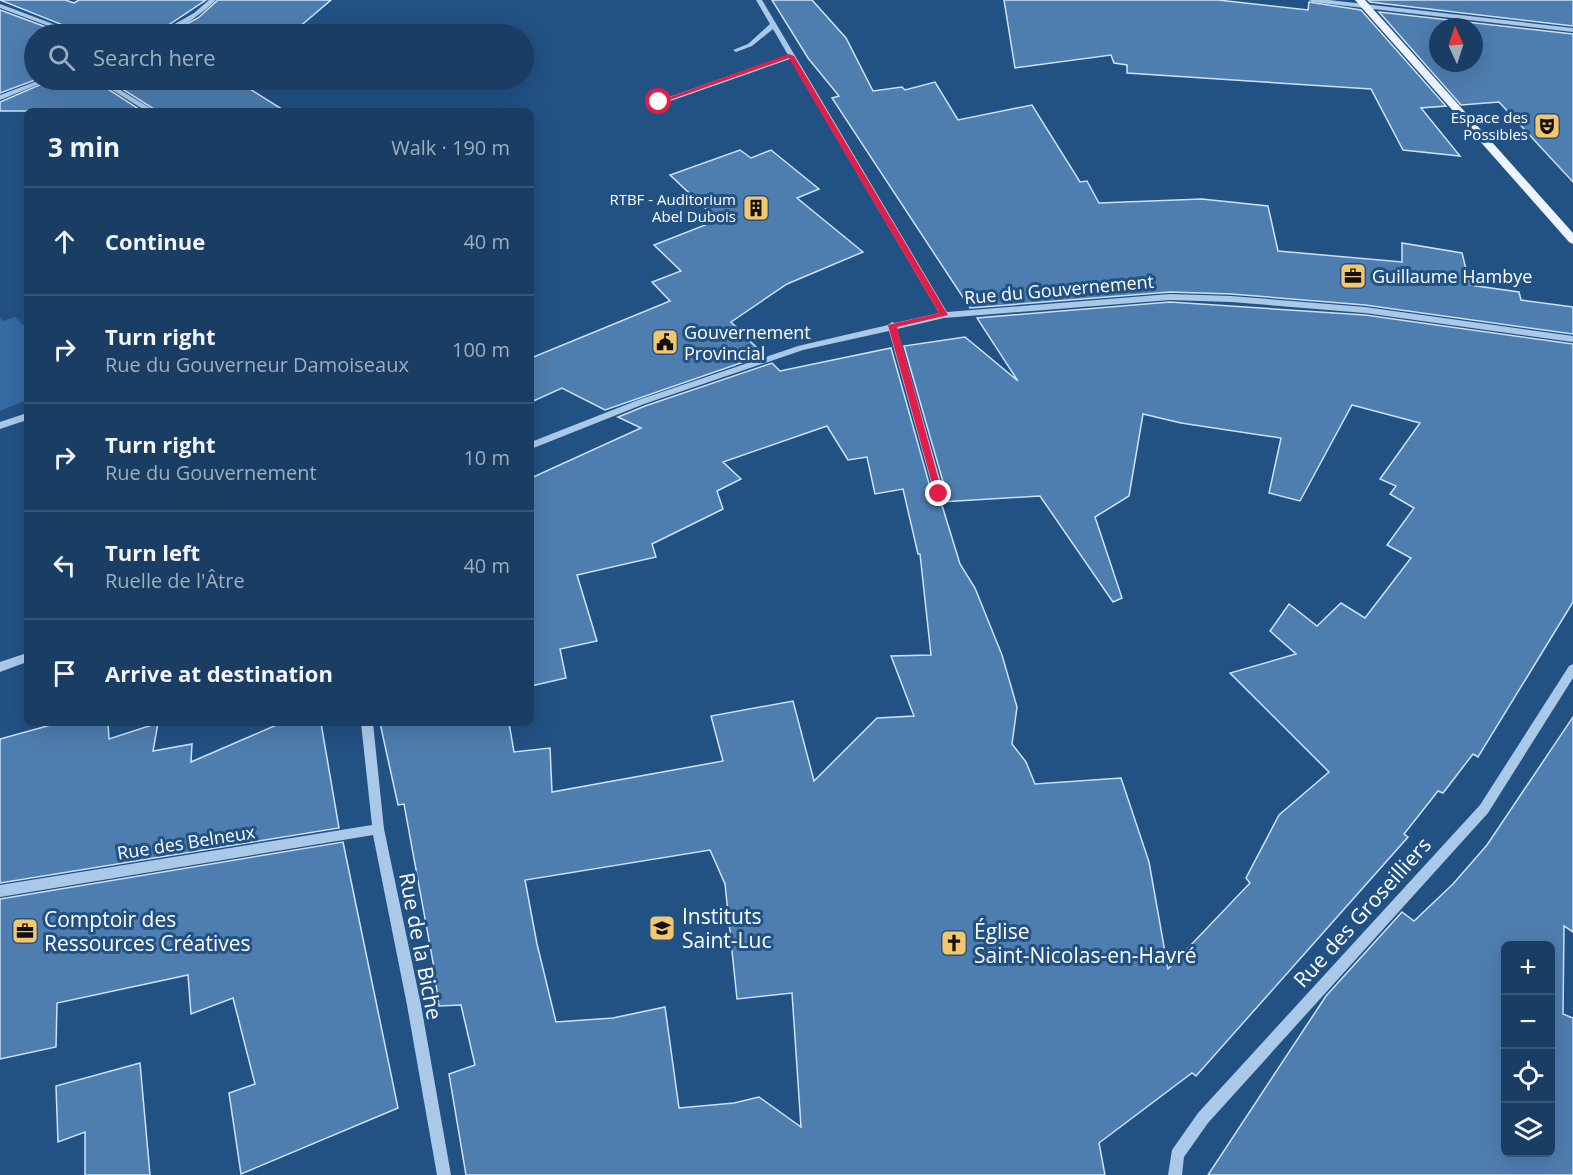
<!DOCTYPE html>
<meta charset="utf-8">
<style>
body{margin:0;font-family:"Open Sans",sans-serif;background:#27486c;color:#f1f3f6}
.controls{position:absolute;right:18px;bottom:18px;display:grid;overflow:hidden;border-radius:9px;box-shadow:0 6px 24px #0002}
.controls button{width:54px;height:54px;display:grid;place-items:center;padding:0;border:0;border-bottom:2px solid #385678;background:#1a3d63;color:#f1f3f6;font:30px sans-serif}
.compass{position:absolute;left:1429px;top:18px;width:54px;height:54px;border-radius:50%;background:#1a3d63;box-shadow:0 6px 24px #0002;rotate:357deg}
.stop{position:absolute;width:18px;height:18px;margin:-14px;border:4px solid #e11d48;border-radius:50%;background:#fff}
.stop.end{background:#e11d48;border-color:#fff;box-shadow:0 2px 6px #0008}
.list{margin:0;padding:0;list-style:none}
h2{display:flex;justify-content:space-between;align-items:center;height:78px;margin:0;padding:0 24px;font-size:26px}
h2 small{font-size:20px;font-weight:400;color:#9faebe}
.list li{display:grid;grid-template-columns:39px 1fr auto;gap:18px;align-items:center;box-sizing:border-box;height:108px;padding:0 24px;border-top:2px solid #385678}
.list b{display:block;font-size:22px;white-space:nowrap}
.list p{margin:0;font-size:20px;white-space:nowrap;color:#9faebe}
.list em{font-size:20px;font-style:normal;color:#9faebe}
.icon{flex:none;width:33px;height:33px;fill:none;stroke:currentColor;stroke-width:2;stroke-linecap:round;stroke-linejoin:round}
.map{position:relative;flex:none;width:1573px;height:1175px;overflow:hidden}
.search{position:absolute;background:#1a3d63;box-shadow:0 6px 24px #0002;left:24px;top:24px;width:510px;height:66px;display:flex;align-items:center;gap:15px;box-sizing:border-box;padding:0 21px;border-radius:33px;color:#9faebe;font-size:22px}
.panel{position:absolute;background:#1a3d63;box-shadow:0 6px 24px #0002;left:24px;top:108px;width:510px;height:618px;border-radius:9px}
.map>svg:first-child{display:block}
</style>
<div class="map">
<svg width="1573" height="1175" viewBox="0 0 1573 1175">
<rect width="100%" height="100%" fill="#225184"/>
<polygon fill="#366ba1" points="15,317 23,325 27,324 27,400 0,411 0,318 3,321"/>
<g fill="#4e7daf" stroke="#cee2f7" stroke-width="1.5" fill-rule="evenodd">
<polygon points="0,0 65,0 74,3 79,0 206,0 155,34 80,34 78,31"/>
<polygon points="218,0 331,0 291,34 168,34 198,18"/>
<polygon points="772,0 812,0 846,38 873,91 902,87 905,90 935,82 958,120 1032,105 1080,182 1087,181 1099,203 1202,199 1268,206 1278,251 1402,262 1402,243 1462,253 1470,285 1519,292 1521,300 1573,307 1573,334 1365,305 1231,294 1170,292 970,308 832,98 839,96 808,58"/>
<polygon points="1004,0 1218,0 1308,10 1309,2 1361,10 1446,106 1421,108 1460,156 1403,150 1371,89 1127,73 1127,65 1114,63 1111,55 1015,68"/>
<polygon points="1368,0 1573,0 1573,26 1370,2"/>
<polygon points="0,10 65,34 34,34 35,80 0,93"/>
<path d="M1379,12l194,22v148l-74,-80 -38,3zM1438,27h36v36h-36z"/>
<polygon points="51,80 94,80 142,111 0,111 0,102"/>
<polygon points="108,80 239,80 237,81 285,111 157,111"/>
<polygon points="740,150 751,158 771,150 819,189 797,198 863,252 787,284 731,322 764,355 605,410 562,388 531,402 531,358 670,301 652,282 681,271 654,245 718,220 670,175"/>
<path d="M1170,302l195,13 208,29v258l-95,155 -5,-3 -30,39 -5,-2 -34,43 4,3 -212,239 -4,-3 -93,70 6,32h-639l-17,-101 26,-9 -14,-60 -22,1 -6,-44 -29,-158 -6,1 -18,-82h129l5,29 36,-4 2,44 171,-31 -12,-45 82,-15 21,80 63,-63 37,-2 -23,-60 40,-1 -11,-101h-2l-15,-65 -28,5 -8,-37 -19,3 -21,-34 -104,36 18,17 -24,12 6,18 -71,35 4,13 -79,18 20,66 -37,8 6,29 -35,8v-208l110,-50 -23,-11 27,-11 127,-43 8,8 111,-23 41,146 7,5 7,-7 -42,-146 61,-9 53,44 -41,-63zM1352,405l68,18 -40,56 16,7 -6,8 24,14 -27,37 24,13 -46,60 -24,-15 -24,23 -28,-22 -19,27 26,23 -66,19 99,99 -50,43 -33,63 4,5 -82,86 -19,-107 -28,-84 -86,6 -9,-22 -14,-18 5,-37 -15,-52 -27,-67 -15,-24 -19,-62 99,-6 73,106 9,-4 -27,-81 34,-21 14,-82 38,9 100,15 -12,55 31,8zM710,850l15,34 12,115 55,-6 9,134 -42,-30 -25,6 -55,5 -14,-101 -52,11 -57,4 -19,-78 -12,-64z"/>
<path d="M1573,717v215l-9,-6 -1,88 10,4v157h-365l118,-179 76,-84 12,9 39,-37 34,-39zM1506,945h45v207h-45z"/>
<polygon points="58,723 108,723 109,739 158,723 153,751 192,744 191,762 281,723 321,723 339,828 0,883 0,739"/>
<polygon points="343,842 398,1108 241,1174 229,1093 255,1084 233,998 191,1014 188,975 57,1003 56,1047 0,1059 0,899"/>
<polygon points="140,1063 150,1175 85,1175 85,1132 58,1142 56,1086"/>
</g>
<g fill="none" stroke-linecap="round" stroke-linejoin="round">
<g fill="#aac9e9" fill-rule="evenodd">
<path d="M209,0h7c-12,12 -43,36 -59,34l37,-21z"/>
<polygon points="756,0 762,0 947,312 1170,294 1231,296 1365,307 1573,336 1573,342 1365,313 1231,302 1170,300 944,318 897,329 944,493 939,497 934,493 889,331 803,350 644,404 531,449 531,442 638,400 798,346 888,325 892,322 895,323 939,313 790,59 662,104 655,102 788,55 773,29 752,46 736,52 733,50 748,44 770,24"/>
<polygon points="1309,0 1329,0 1573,28 1573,32 1312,2"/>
<polygon points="0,4 77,33 78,34 70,34 0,8"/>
<polygon points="40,80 49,80 0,100 0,95"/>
<polygon points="96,80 104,80 155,111 146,111"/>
<polygon points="27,413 27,420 0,429 0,422"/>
<polygon points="27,653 27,662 0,672 0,662"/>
<polygon points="1573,664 1573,678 1488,813 1208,1123 1184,1157 1182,1175 1168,1175 1172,1150 1198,1113 1480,805 1569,666"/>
<polygon points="361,723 373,723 384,829 421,1005 451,1175 437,1175 407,1005 373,835 0,897 0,885 372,825"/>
</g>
<polygon fill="#edf4fe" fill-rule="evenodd" points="1355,0 1365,0 1573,233 1573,244 1569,242"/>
</g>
<polygon fill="#e11d48" points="789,54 794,56 948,315 897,327 943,496 935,494 888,325 939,313 789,58 661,103 656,102"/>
<defs>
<symbol id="theatre-square" viewBox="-11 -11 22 22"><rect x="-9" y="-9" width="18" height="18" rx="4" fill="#f5c76c" stroke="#225184"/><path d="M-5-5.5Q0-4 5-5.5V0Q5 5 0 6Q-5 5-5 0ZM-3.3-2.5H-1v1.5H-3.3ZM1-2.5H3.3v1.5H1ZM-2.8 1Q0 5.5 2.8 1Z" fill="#111"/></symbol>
<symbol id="building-square" viewBox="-11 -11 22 22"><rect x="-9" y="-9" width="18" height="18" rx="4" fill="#f5c76c" stroke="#225184"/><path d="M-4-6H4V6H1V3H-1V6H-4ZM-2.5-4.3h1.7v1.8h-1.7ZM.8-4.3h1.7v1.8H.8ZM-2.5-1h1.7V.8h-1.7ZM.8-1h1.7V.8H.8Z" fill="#111"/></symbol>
<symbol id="office-square" viewBox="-11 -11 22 22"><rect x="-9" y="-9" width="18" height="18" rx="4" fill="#f5c76c" stroke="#225184"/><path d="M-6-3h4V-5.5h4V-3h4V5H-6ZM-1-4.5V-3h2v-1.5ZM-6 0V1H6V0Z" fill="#111"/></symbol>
<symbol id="civic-square" viewBox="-11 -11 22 22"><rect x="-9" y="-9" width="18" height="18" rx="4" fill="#f5c76c" stroke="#225184"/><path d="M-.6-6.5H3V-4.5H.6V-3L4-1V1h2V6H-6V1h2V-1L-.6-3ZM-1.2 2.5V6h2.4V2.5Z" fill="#111"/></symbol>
<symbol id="school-square" viewBox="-11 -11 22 22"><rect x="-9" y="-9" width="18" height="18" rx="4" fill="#f5c76c" stroke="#225184"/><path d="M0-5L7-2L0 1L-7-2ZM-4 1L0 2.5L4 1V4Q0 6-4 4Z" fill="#111"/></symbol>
<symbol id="church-square" viewBox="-11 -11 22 22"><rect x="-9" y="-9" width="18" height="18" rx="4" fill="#f5c76c" stroke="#225184"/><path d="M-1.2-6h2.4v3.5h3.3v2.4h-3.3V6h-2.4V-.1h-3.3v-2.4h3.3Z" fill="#111"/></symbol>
</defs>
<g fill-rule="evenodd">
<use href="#theatre-square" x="1532" y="111" width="30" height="30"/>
<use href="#building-square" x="741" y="193" width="30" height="30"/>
<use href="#office-square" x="1338" y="261" width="30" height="30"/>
<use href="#civic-square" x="650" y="327" width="30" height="30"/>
<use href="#school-square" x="647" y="913" width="30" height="30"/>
<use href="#office-square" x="10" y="916" width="30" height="30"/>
<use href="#church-square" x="939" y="928" width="30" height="30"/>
</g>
<g text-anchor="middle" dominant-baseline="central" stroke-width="6" stroke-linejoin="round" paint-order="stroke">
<g font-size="15" fill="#fff" stroke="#225184" text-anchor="end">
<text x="1528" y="117">Espace des<tspan x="1528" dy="17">Possibles</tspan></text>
<text x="736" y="199">RTBF - Auditorium<tspan x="736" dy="17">Abel Dubois</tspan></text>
</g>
<g font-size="18" fill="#fff" stroke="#225184" text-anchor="start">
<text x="1372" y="276">Guillaume Hambye</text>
<text x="684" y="332">Gouvernement<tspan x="684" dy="21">Provincial</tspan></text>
</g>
<g font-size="18" fill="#fff" stroke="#225184">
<text transform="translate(1059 289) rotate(-5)">Rue du Gouvernement</text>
<text transform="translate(186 842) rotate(-9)">Rue des Belneux</text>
</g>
<g font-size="21" fill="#fff" stroke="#225184">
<text transform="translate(1362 912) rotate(-48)">Rue des Groseilliers</text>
<text transform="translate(421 946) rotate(79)">Rue de la Biche</text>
</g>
<g font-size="21" fill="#fff" stroke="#225184" text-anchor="start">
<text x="682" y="916">Instituts<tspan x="682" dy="24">Saint-Luc</tspan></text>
<text x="44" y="919">Comptoir des<tspan x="44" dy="24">Ressources Créatives</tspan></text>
<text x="974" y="931">Église<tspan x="974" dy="24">Saint-Nicolas-en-Havré</tspan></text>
</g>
</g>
</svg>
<div class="controls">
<button>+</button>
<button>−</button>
<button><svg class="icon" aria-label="locate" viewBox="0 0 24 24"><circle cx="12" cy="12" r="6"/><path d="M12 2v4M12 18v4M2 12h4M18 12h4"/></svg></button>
<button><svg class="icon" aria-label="layers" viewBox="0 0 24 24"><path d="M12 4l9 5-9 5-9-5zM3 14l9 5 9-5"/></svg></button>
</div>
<svg class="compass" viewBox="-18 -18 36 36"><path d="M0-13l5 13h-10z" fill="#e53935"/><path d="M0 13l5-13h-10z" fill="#9faebe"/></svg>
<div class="stop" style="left:659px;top:102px"></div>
<div class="stop end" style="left:939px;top:494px"></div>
<div class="search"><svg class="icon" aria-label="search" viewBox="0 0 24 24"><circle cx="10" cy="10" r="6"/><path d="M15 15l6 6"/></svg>Search here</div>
<section class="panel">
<h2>3 min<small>Walk · 190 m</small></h2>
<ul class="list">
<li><svg class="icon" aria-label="ahead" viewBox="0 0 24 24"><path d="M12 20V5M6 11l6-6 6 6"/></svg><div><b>Continue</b></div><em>40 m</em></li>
<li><svg class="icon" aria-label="right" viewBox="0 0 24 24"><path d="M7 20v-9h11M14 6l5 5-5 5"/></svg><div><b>Turn right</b><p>Rue du Gouverneur Damoiseaux</p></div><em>100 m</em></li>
<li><svg class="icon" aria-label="right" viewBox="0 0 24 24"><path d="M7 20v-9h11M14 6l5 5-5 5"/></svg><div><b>Turn right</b><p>Rue du Gouvernement</p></div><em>10 m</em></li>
<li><svg class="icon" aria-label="left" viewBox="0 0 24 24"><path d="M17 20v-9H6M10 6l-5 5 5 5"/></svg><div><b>Turn left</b><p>Ruelle de l'Âtre</p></div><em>40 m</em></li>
<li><svg class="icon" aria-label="arrive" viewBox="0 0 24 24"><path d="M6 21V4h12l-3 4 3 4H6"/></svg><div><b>Arrive at destination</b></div></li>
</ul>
</section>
</div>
